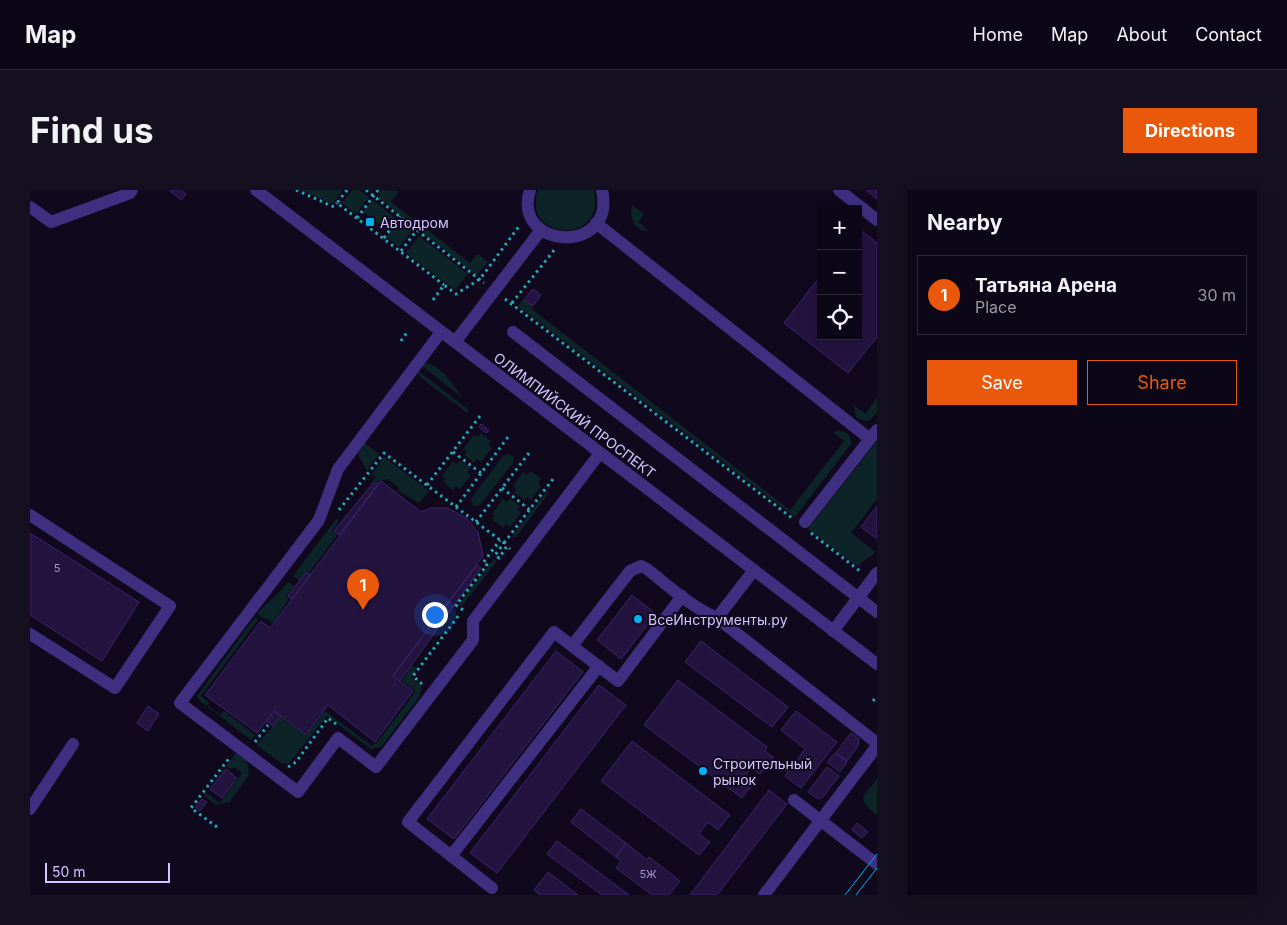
<!DOCTYPE html>
<meta charset="utf-8">
<style>
body{margin:0;font-family:Inter,sans-serif;background:#15101f;color:#f1f3f6}
.controls{position:absolute;right:15px;top:15px;display:grid;overflow:hidden;border-radius:0px;box-shadow:0 5px 20px #0002}
.controls button{width:45px;height:45px;display:grid;place-items:center;padding:0;border:0;border-bottom:1px solid #2c2835;background:#0c0716;color:#f1f3f6;font:25px sans-serif}
.scale{position:absolute;left:15px;bottom:12px;width:125px;box-sizing:border-box;padding-left:5px;border:2px solid #d4c5ff;border-top:0;font-size:14px;line-height:18px;white-space:nowrap;color:#d4c5ff;-webkit-text-stroke:4px #10091d;paint-order:stroke}
.you{position:absolute;left:404px;top:424px;width:18px;height:18px;margin:-12px;border:4px solid #fff;border-radius:50%;background:#1a73e8;box-shadow:0 0 0 8px #1a73e833}
.badge{display:grid;place-items:center;width:32px;height:32px;border-radius:50%;background:#ea580c;color:#fff;font-size:16px;font-weight:700}
.pin{position:absolute;translate:-50% -41px;filter:drop-shadow(0 1px 2px #0008)}
.pin::after{content:'';position:absolute;top:26px;width:18px;height:15px;background:inherit;clip-path:polygon(0 0,100% 0,50% 100%)}
.list{margin:0;padding:0;list-style:none}
h2{display:flex;justify-content:space-between;align-items:center;height:65px;margin:0;padding:0 20px;font-size:21px}
h2 small{font-size:16px;font-weight:400;color:#9a99a1}
.list li{display:grid;grid-template-columns:32px 1fr auto;gap:15px;align-items:center;box-sizing:border-box;height:80px;margin:0 10px 10px;padding:0 10px;border:1px solid #2c2835;border-radius:0px}
.list b{display:block;font-size:19px;white-space:nowrap}
.list p{margin:0;font-size:16px;white-space:nowrap;color:#9a99a1}
.list em{font-size:16px;font-style:normal;color:#9a99a1}
.actions{display:flex;gap:10px;padding:15px 20px}
.actions a{flex:1;padding:11px 0;border:1px solid #ea580c;border-radius:0px;text-align:center;font-size:18px;color:#ea580c}
.actions .main{background:#ea580c;color:#fff}
.icon{flex:none;width:28px;height:28px;fill:none;stroke:currentColor;stroke-width:2;stroke-linecap:round;stroke-linejoin:round}
.map{position:relative;flex:none;width:847px;height:705px;overflow:hidden;border-radius:0px}
header{display:flex;align-items:center;gap:30px;box-sizing:border-box;height:70px;padding:0 25px;background:#0c0716;border-bottom:1px solid #2c2835}
header strong{font-size:24px}
nav{display:flex;gap:28px;margin-inline-start:auto;font-size:18px}
.intro{display:flex;align-items:center;justify-content:space-between;box-sizing:border-box;height:120px;padding:0 30px}
h1{margin:0;font-size:35px}
.button{padding:12px 22px;border-radius:0px;background:#ea580c;color:#fff;font-size:18px;font-weight:700}
main{display:flex;gap:30px;padding:0 30px}
aside{flex:1;background:#0c0716;border-radius:0px;box-shadow:0 5px 20px #0002}
.map>svg:first-child{display:block}
</style>
<header>
<strong>Map</strong>
<nav><a>Home</a><a>Map</a><a>About</a><a>Contact</a></nav>
</header>
<div class="intro"><h1>Find us</h1><a class="button">Directions</a></div>
<main>
<div class="map">
<svg width="847" height="705" viewBox="0 0 847 705">
<rect width="100%" height="100%" fill="#10091d"/>
<g fill="#0c2427">
<polygon points="271,0 313,0 302,14"/>
<polygon points="322,0 329,0 339,7 326,24 312,13"/>
<polygon points="352,0 369,1 361,12 440,73 448,64 458,72 447,85 347,7"/>
<path d="M508,0h56c13,57 -74,50 -56,0z"/>
<polygon points="343,10 365,28 356,40 333,22"/>
<path d="M602,15l12,9 -6,8 11,9c-16,0 -19,-13 -17,-26z"/>
<polygon points="369,31 382,41 369,57 356,47"/>
<polygon points="389,46 438,84 425,100 376,63"/>
<path d="M493,109l10,8 -1,2 258,201 54,-69 -11,-9c10,-4 19,2 18,12l-56,73 -277,-211z"/>
<path d="M396,173c15,1 29,26 38,36l-42,-33z"/>
<polygon points="387,180 439,220 437,223 390,187"/>
<polygon points="847,208 847,222 840,230 834,231 826,227 824,215 835,224"/>
<polygon points="451,243 461,251 458,255 462,258 451,272 447,269 444,273 434,265 437,262 433,259 444,245 448,247"/>
<polygon points="847,251 847,309 821,343 846,362 827,376 778,339"/>
<polygon points="334,252 349,264 337,280 328,265"/>
<polygon points="478,264 483,266 483,273 450,315 443,316 441,309 473,266"/>
<polygon points="354,267 399,301 389,313 368,301 369,298 358,289 341,293 346,287 342,284"/>
<polygon points="430,270 440,278 437,282 441,285 430,299 426,296 423,300 413,292 416,289 412,286 423,271 427,274"/>
<polygon points="500,281 511,288 508,293 511,296 501,310 497,307 494,310 484,303 486,299 483,296 493,282 497,285"/>
<polygon points="517,301 519,303 485,348 482,346"/>
<polygon points="480,308 490,316 487,320 491,323 480,337 476,334 473,338 463,330 465,326 462,324 473,309 477,312"/>
<polygon points="306,329 309,331 302,341 307,345 279,383 276,381 269,390 263,386"/>
<polygon points="464,369 467,371 432,416 429,414"/>
<path d="M258,392l6,4 -7,10 2,2 -16,25 -16,-9c9,-12 22,-19 31,-32z"/>
<polygon points="225,427 228,430 171,506 179,512 177,515 190,525 194,521 225,545 221,550 170,511 167,506"/>
<polygon points="382,476 387,479 381,487 391,496 390,506 351,557 341,559 297,526 258,574 251,573 227,555 251,527 276,546 295,521 342,556 344,553 346,554 386,501 372,491"/>
<polygon points="206,563 217,572 219,584 200,612 186,615 174,606 176,603 190,613 212,583 204,577 202,579 196,576"/>
<path d="M847,586v39c-29,-21 -3,-23 0,-39z"/>
</g>
<g fill="#23133f" stroke="#3d236e">
<polygon points="139,0 151,0 156,4 151,10"/>
<polygon points="836,0 847,0 847,9"/>
<polygon points="828,38 847,53 847,147 818,183 754,133 791,85 791,146 828,146"/>
<polygon points="503,99 511,105 503,116 494,110"/>
<polygon points="451,234 459,240 456,243 449,237"/>
<polygon points="351,291 391,322 401,318 418,318 436,328 448,342 453,366 363,486 383,501 345,552 298,515 276,545 244,521 227,543 175,505 231,431 240,438"/>
<polygon points="343,293 349,293 309,345 304,341"/>
<polygon points="847,316 847,349 831,337"/>
<polygon points="0,343 109,412 72,471 0,425"/>
<polygon points="447,375 451,378 370,491 363,486"/>
<polygon points="276,382 280,385 262,409 258,406"/>
<polygon points="602,405 626,424 591,469 567,450"/>
<polygon points="671,451 758,517 742,537 655,472"/>
<polygon points="526,461 553,482 424,649 397,629"/>
<polygon points="648,490 737,557 735,561 743,567 730,584 721,578 714,587 723,593 712,608 614,535"/>
<polygon points="569,495 596,515 467,683 440,663"/>
<polygon points="118,516 129,524 118,541 107,533"/>
<polygon points="244,521 251,526 243,536 236,531"/>
<polygon points="766,521 807,552 771,598 755,586 775,559 751,540"/>
<polygon points="821,543 829,549 828,556 817,571 806,563"/>
<polygon points="602,551 700,625 688,640 678,632 669,644 680,652 669,665 571,591"/>
<polygon points="805,563 817,572 810,582 797,572"/>
<polygon points="797,577 809,586 792,608 787,608 778,602"/>
<polygon points="196,579 207,588 192,608 180,599"/>
<polygon points="739,600 757,614 687,705 660,705"/>
<polygon points="172,609 177,612 170,621 166,617"/>
<polygon points="551,619 596,653 586,667 541,632"/>
<polygon points="827,633 838,642 832,648 822,640"/>
<polygon points="527,651 599,705 572,705 517,664"/>
<polygon points="596,653 617,670 619,667 650,691 639,705 622,705 586,678 591,671 586,667"/>
<polygon points="518,682 548,705 510,705 504,700"/>
</g>
<g fill="none" stroke-linecap="round" stroke-linejoin="round">
<g stroke="#20a9b7" stroke-width="3" stroke-dasharray="2.5 4" stroke-linecap="butt">
<polyline points="266,0 304,17 307,13"/>
<polyline points="317,0 307,13 414,95"/>
<polyline points="336,0 454,93"/>
<polyline points="327,28 348,0"/>
<polyline points="354,48 370,26"/>
<polyline points="371,61 387,40"/>
<polyline points="475,109 762,328"/>
<polyline points="403,110 414,95 426,104 450,89 490,35"/>
<polyline points="482,113 525,59"/>
<polyline points="371,151 378,141"/>
<polyline points="423,262 451,283"/>
<polyline points="397,295 450,226"/>
<polyline points="472,298 500,320"/>
<polyline points="426,317 478,247"/>
<polyline points="309,320 354,263 474,353 465,365 469,368 477,356 480,359"/>
<polyline points="446,332 499,263"/>
<polyline points="781,343 831,382"/>
<polyline points="474,353 523,289"/>
<polyline points="433,420 426,415 457,375 453,373 470,350"/>
<polyline points="392,494 383,486 429,425"/>
<polyline points="843,511 847,506"/>
<polyline points="225,552 238,535"/>
<polyline points="258,577 266,572 298,528 306,534"/>
<polyline points="187,637 161,618 200,567"/>
</g>
<g stroke="#3f2f81" stroke-width="12">
<polyline points="226,0 847,474"/>
<path d="M500,0c-19,60 87,66 72,0"/>
<polyline points="809,0 847,30"/>
<polyline points="0,17 21,32 100,3 102,0"/>
<polyline points="566,33 840,249"/>
<polyline points="411,142 308,279 289,330 150,513 268,602 308,548 346,577 443,450 443,431 570,263"/>
<polyline points="483,142 847,422"/>
<polyline points="425,152 511,40"/>
<polyline points="0,325 140,416 85,498 0,444"/>
<polyline points="775,332 847,240"/>
<polyline points="724,380 687,428 847,553"/>
<path d="M652,406l-64,85 -46,-35 58,-75 11,-5 6,3c22,17 44,38 70,49"/>
<polyline points="803,441 847,383"/>
<polyline points="764,610 847,674"/>
<polyline points="0,619 43,554"/>
<polyline points="421,666 569,476"/>
<polyline points="462,698 378,632 524,442 542,456"/>
<polyline points="734,705 847,556"/>
</g>
<g stroke="#00b3f0" stroke-width="1">
<polyline points="815,705 847,664"/>
<polyline points="826,705 847,678"/>
</g>
</g>
<g fill="#00b3f0" stroke="#10091d" stroke-width="2">
<rect x="335" y="27" width="10" height="10" rx="2.5"/>
<circle cx="608" cy="429" r="5"/>
<circle cx="673" cy="581" r="5"/>
</g>
<g text-anchor="middle" dominant-baseline="central" stroke-width="4" stroke-linejoin="round" paint-order="stroke">
<g font-size="11" fill="#a898cf">
<text x="27" y="378">5</text>
<text x="618" y="684">5Ж</text>
</g>
<g font-size="14" fill="#d4c5ff" stroke="#10091d" text-anchor="start">
<text x="350" y="32">Автодром</text>
<text x="618" y="429">ВсеИнструменты.ру</text>
<text x="683" y="573">Строительный<tspan x="683" dy="16">рынок</tspan></text>
</g>
<g font-size="14" fill="#d4c5ff" stroke="#10091d">
<text transform="translate(545 225) rotate(37)">ОЛИМПИЙСКИЙ ПРОСПЕКТ</text>
</g>
</g>
</svg>
<div class="controls">
<button>+</button>
<button>−</button>
<button><svg class="icon" aria-label="locate" viewBox="0 0 24 24"><circle cx="12" cy="12" r="6"/><path d="M12 2v4M12 18v4M2 12h4M18 12h4"/></svg></button>
</div>
<div class="scale">50 m</div>
<div class="you"></div>
<div class="pin badge" style="left:333px;top:420px">1</div>
</div>
<aside>
<h2>Nearby<small></small></h2>
<ul class="list">
<li><span class="badge">1</span><div><b>Татьяна Арена</b><p>Place</p></div><em>30 m</em></li>
</ul>
<div class="actions"><a class="main">Save</a><a>Share</a></div>
</aside>
</main>
